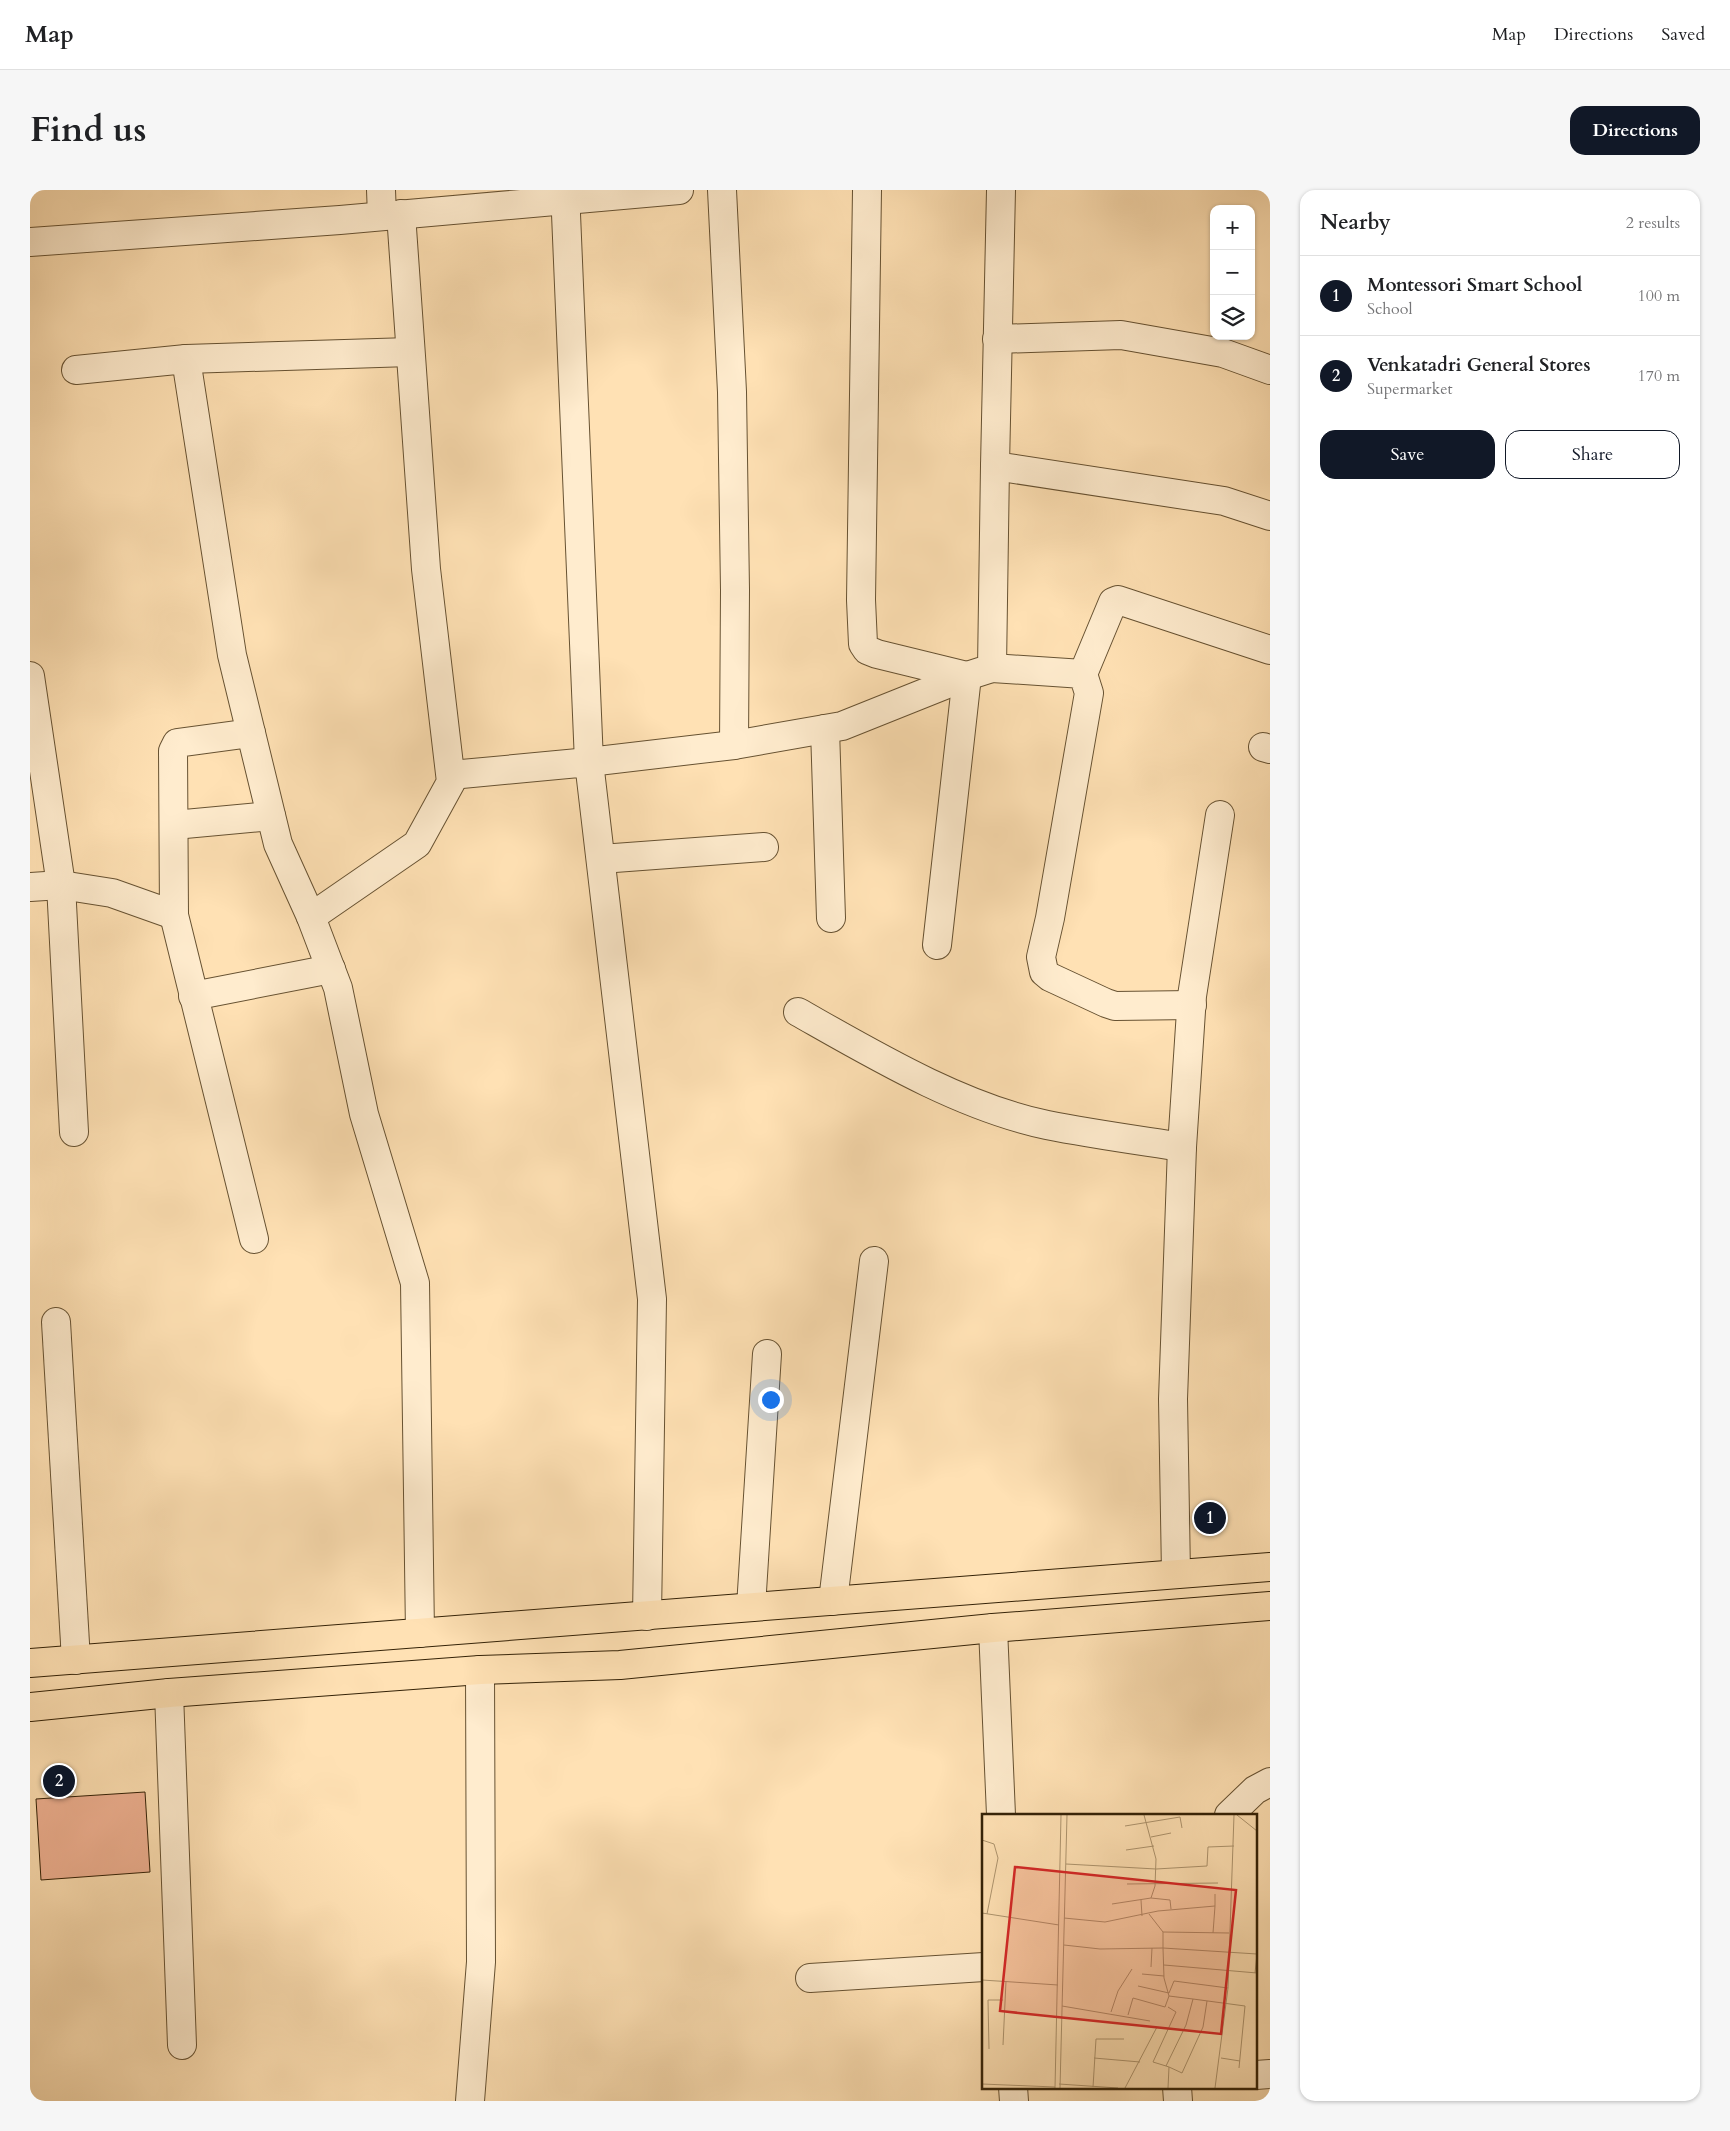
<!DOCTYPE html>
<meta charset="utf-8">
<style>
body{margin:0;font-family:Cardo,serif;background:#f6f6f6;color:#202124}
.controls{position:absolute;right:15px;top:15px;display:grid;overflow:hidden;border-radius:10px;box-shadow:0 1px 4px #0004}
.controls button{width:45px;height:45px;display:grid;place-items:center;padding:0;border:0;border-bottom:1px solid #e0e0e0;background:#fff;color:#202124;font:25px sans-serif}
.you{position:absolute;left:740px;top:1209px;width:18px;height:18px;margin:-12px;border:4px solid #fff;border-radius:50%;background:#1a73e8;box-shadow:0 0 0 8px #1a73e833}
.badge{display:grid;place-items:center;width:32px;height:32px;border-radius:50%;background:#111827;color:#fff;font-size:16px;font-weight:700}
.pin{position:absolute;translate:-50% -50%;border:2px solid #fff;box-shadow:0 1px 5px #0006}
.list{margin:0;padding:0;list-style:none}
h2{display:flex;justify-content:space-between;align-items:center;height:65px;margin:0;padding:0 20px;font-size:21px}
h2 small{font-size:16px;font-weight:400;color:#757577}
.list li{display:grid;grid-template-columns:32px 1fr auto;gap:15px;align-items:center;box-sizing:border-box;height:80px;padding:0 20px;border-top:1px solid #e0e0e0}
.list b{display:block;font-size:19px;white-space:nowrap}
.list p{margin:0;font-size:16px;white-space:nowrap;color:#757577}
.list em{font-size:16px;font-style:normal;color:#757577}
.actions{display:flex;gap:10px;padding:15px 20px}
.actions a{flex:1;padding:11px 0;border:1px solid #111827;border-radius:15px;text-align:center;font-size:18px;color:#111827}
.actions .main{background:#111827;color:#fff}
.icon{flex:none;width:28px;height:28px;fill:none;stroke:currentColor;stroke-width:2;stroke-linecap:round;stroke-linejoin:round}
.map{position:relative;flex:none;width:1240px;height:1911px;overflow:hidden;border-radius:15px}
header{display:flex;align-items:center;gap:30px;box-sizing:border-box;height:70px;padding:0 25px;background:#fff;border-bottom:1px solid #e0e0e0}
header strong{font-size:24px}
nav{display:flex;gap:28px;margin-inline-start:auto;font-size:18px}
.intro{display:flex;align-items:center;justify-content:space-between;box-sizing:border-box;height:120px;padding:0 30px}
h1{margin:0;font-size:35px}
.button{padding:12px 22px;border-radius:15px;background:#111827;color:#fff;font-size:18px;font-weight:700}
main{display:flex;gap:30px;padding:0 30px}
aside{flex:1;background:#fff;border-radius:15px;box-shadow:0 1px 4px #0004}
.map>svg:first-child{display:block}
</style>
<header>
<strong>Map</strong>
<nav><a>Map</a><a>Directions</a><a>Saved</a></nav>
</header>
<div class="intro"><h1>Find us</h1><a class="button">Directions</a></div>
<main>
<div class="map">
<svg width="1240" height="1911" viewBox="0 0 1240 1911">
<rect width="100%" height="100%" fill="#ffe1b4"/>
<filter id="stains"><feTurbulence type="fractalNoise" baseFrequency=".004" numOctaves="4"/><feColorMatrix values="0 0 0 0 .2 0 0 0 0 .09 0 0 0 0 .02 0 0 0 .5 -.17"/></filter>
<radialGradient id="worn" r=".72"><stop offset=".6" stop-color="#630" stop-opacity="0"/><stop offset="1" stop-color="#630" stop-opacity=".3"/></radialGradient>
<polygon fill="#f0b293" stroke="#342207" points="115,1602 120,1682 11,1690 6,1609"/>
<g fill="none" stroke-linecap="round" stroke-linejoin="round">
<defs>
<g id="minor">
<polyline points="351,0 352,26"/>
<polyline points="535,0 559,572 704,555 812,536 937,486 962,478 965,276"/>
<polyline points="692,0 702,202 705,400 704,555"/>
<polyline points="837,0 831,410 833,454 837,460 847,464 937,486 907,755"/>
<polyline points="971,0 965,276 1194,311 1240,326"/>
<polyline points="0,52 310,30 649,0"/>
<polyline points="967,149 1091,145 1193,163 1240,180"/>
<polyline points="156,169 380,162"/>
<polyline points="46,180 156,169 202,465 248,654 281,727 308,798 334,924 385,1093 390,1443"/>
<polyline points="962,478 1053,484 1059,503 1020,728 1011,767 1014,782 1020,787 1076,813 1085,816 1162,815"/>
<polyline points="1053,484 1083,412 1088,410 1240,460"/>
<polyline points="0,486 31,695 44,942"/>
<polyline points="795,539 801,728"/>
<polyline points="1233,557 1240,559"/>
<polyline points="421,585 559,572 622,1109 617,1426"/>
<polyline points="144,635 241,626"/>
<polyline points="571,669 734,657"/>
<polyline points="0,697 31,695 82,703 144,725 143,561 147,553 221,543"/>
<polyline points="144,725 224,1049"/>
<polyline points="281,727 387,654 421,592 396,379 371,24"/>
<polyline points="163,806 301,779"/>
<path d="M768,822c76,43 163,95 249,113 45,9 90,15 135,22"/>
<polyline points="26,1132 46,1470"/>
<polyline points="1146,1384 1143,1209 1152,957 1162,806 1190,625"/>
<polyline points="803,1411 844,1071"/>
<polyline points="721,1417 737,1164"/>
<polyline points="963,1438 971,1625"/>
<polyline points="139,1503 152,1855"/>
<polyline points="1199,1625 1225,1600 1240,1592"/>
<polyline points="780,1788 954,1777"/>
<polyline points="1226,1885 1240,1884"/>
<polyline points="983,1897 984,1911"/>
<polyline points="1147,1897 1148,1911"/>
<polyline points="440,1911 451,1772 450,1480"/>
</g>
<g id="highway">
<polyline points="0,1473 1240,1377"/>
<polyline points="0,1517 139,1503 450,1480 590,1475 963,1438 1240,1416"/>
</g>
</defs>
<use href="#minor" stroke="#675232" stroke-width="30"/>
<use href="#highway" stroke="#342207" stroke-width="30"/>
<use href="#minor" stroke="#ffecce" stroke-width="28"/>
<use href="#highway" stroke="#ffe1b4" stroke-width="28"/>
</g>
<g transform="translate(952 1624)">
<rect width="275" height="275" fill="#ffe1b4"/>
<path fill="none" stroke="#ae956f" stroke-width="1" d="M162,1l12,44 -1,27 -4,12 19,2 1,9M255,1l20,16M143,12l55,-9 2,11M169,23l20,-4M0,26l12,4 4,14 -11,56M144,36l28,-4M84,50l90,5 51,-3 1,-19 26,-1M145,70l91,-1M159,86l1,16M130,90l39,-6M0,99l77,12M167,100l14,18 66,1M82,104l41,4 53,-11 57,-5v-12M231,119l2,-27M82,131l36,4 63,-1v-16M182,151l93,8M169,153l1,-19M273,159l2,-19M160,160l22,2M0,166l76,5M156,172l31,7 5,-12 54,7M211,185l-24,-3 -5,-18 -1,-30 94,6M80,192l88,15M129,198l7,-21 14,-22M146,201l5,-17 32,9 4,-11M21,231l3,-64M7,235l-1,-49h15M112,244l46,4M239,244l19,3M184,252l-13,-4 23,-50 -8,-5M187,253l13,6 21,-46 4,-26M0,270l73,3M77,270l59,4M111,273l3,-48h28M73,274l6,-273M78,274l7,-273M143,274l32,-61M186,274l1,-21 -3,-1 20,-41 7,-26 52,7 -6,62M233,274l13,-100 6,-173"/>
<path fill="#d62828" fill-opacity="0.15" stroke="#d62828" stroke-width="2.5" d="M33,53l221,23 -15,144 -221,-23z"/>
<rect width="275" height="275" fill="none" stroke="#342207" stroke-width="2.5"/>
</g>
<rect width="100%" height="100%" filter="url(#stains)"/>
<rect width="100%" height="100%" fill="url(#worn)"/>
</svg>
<div class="controls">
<button>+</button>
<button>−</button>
<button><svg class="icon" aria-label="layers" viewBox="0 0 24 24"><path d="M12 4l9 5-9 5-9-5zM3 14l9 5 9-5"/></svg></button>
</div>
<div class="you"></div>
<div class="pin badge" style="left:1180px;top:1328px">1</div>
<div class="pin badge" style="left:29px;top:1591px">2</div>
</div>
<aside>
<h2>Nearby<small>2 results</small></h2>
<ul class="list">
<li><span class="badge">1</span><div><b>Montessori Smart School</b><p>School</p></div><em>100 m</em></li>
<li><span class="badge">2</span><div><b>Venkatadri General Stores</b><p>Supermarket</p></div><em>170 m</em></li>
</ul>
<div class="actions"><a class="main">Save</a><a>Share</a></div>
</aside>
</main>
